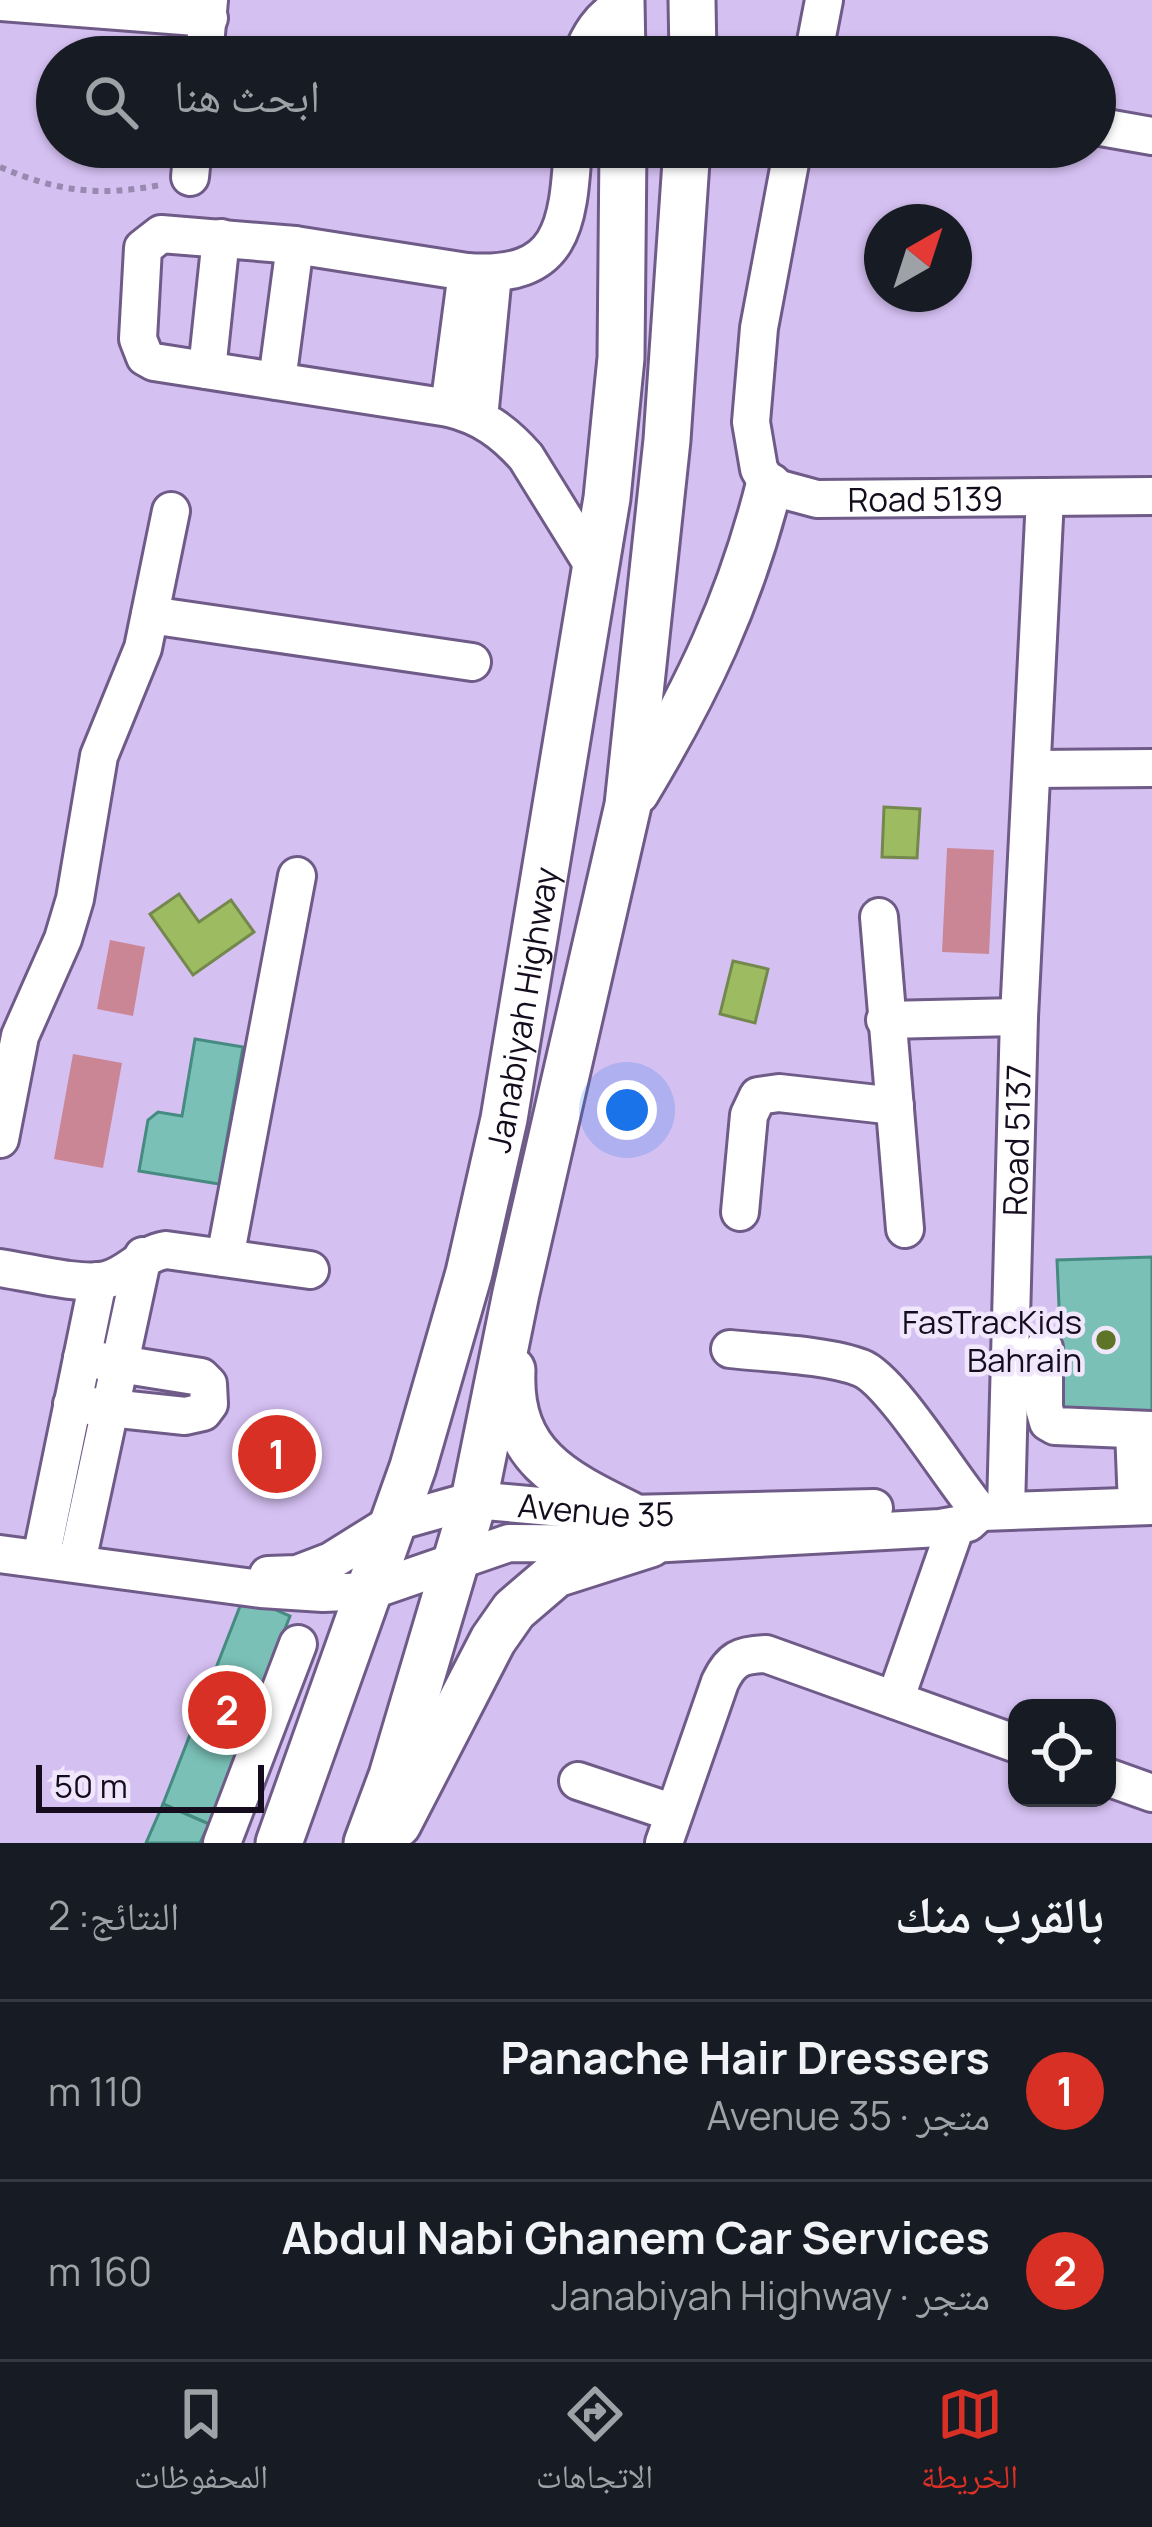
<!DOCTYPE html>
<html lang="ar">
<meta charset="utf-8">
<style>
body{margin:0;font-family:Manrope,"Noto Naskh Arabic",sans-serif;background:#20242c;color:#f1f3f6;direction:rtl}
.controls{position:absolute;right:36px;bottom:36px;display:grid;overflow:hidden;border-radius:24px;box-shadow:0 3px 9px #0004}
.controls button{width:108px;height:108px;display:grid;place-items:center;padding:0;border:0;border-bottom:3px solid #363941;background:#171b24;color:#f1f3f6;font:60px sans-serif}
.compass{position:absolute;left:864px;top:204px;width:108px;height:108px;border-radius:50%;background:#171b24;box-shadow:0 3px 9px #0004;rotate:39deg}
.scale{position:absolute;left:36px;bottom:30px;width:228px;box-sizing:border-box;padding-left:12px;border:6px solid #150d1e;border-top:0;font-size:33px;line-height:42px;white-space:nowrap;color:#150d1e;-webkit-text-stroke:9px #f0e7fc;paint-order:stroke}
.you{position:absolute;left:627px;top:1110px;width:42px;height:42px;margin:-30px;border:9px solid #fff;border-radius:50%;background:#1a73e8;box-shadow:0 0 0 18px #1a73e833}
.badge{display:grid;place-items:center;width:78px;height:78px;border-radius:50%;background:#d93025;color:#fff;font-size:39px;font-weight:700}
.pin{position:absolute;translate:-50% -50%;border:6px solid #fff;box-shadow:0 3px 12px #0006}
.list{margin:0;padding:0;list-style:none}
h2{display:flex;justify-content:space-between;align-items:center;height:156px;margin:0;padding:0 48px;font-size:51px}
h2 small{font-size:39px;font-weight:400;color:#9ea1a6}
.list li{display:grid;grid-template-columns:78px 1fr auto;gap:36px;align-items:center;box-sizing:border-box;height:180px;padding:0 48px;border-top:3px solid #363941}
.list b{display:block;font-size:45px;white-space:nowrap}
.list p{margin:0;font-size:39px;white-space:nowrap;color:#9ea1a6}
.list em{font-size:39px;font-style:normal;color:#9ea1a6}
.icon{flex:none;width:66px;height:66px;fill:none;stroke:currentColor;stroke-width:2;stroke-linecap:round;stroke-linejoin:round}
.map{position:relative;flex:none;width:1152px;height:1843px;overflow:hidden;direction:ltr}
.search{position:absolute;background:#171b24;box-shadow:0 3px 9px #0004;left:36px;right:36px;top:36px;height:132px;display:flex;align-items:center;gap:30px;box-sizing:border-box;padding:0 42px;border-radius:66px;color:#9ea1a6;font-size:45px}
.sheet{height:516px;background:#171b24}
nav{display:flex;justify-content:space-around;align-items:center;box-sizing:border-box;height:168px;border-top:3px solid #363941;background:#171b24;font-size:33px;color:#9ea1a6}
nav a{display:grid;justify-items:center;gap:6px}
nav .on{color:#d93025}
.map>svg:first-child{display:block}
</style>
<div class="map">
<svg width="1152" height="1843" viewBox="0 0 1152 1843">
<rect width="100%" height="100%" fill="#d5c0f2"/>
<g fill="#cb8696">
<polygon points="947,848 994,850 989,954 942,952"/>
<polygon points="110,940 145,947 133,1016 97,1009"/>
<polygon points="73,1054 122,1063 103,1168 54,1159"/>
</g>
<g fill="#9dbc61" stroke="#74884d" stroke-width="3">
<polygon points="884,807 920,809 917,858 882,857"/>
<polygon points="179,894 199,922 231,900 254,932 193,975 150,914"/>
<polygon points="733,961 768,969 755,1023 720,1014"/>
</g>
<g fill="#7ac0b6" stroke="#458b82" stroke-width="3">
<polygon points="195,1039 243,1047 219,1184 139,1171 148,1120 158,1112 182,1116"/>
<polygon points="1152,1257 1152,1419 1064,1422 1057,1260"/>
<polygon points="244,1596 290,1616 209,1824 163,1804"/>
<polygon points="163,1804 209,1824 200,1843 146,1843"/>
</g>
<g fill="none" stroke-linecap="round" stroke-linejoin="round">
<defs>
<g id="minor">
<polyline points="0,2 209,18"/>
<polyline points="204,57 209,0"/>
<path d="M581,57c8,-21 19,-40 40,-51"/>
<polyline points="813,57 824,0"/>
<polyline points="1095,126 1152,136"/>
<path d="M573,147c-5,79 -10,132 -106,125l-172,-27 -134,-11 -18,14 -5,91 7,18 9,5 295,46c33,8 55,24 77,49l70,113"/>
<path id="s1" d="M793,147l-34,181 -8,94 8,47 10,17 48,13 335,-3"/>
<polyline points="190,177 193,147"/>
<polyline points="207,370 221,238"/>
<polyline points="277,381 295,245"/>
<polyline points="449,408 467,272"/>
<polyline points="479,418 493,274"/>
<polyline points="150,615 472,662"/>
<polyline points="1032,769 1152,768"/>
<polyline points="879,917 905,1229"/>
<polyline points="885,1020 1019,1017"/>
<polyline points="0,1139 20,1036 63,939 75,899 99,756 143,648 171,511"/>
<polyline points="740,1212 749,1115 758,1096 779,1093 895,1106"/>
<polyline points="225,1258 297,876"/>
<path d="M0,1268c28,4 80,18 106,12 23,-5 35,-26 60,-30l144,20"/>
<polyline points="1044,1348 1044,1408 1048,1422 1055,1426 1152,1430"/>
<path d="M730,1349c36,4 99,6 131,19 31,12 92,113 119,144"/>
<polyline points="72,1404 185,1416 203,1412 209,1404 208,1384 201,1377 82,1358"/>
<polyline points="1134,1430 1137,1506"/>
<path id="s2" d="M1006,1509l13,-492 26,-519"/>
<polyline points="982,1512 1152,1506"/>
<polyline points="0,1554 261,1589 323,1593 370,1591 509,1543 650,1544 940,1528 968,1523 980,1512"/>
<polyline points="41,1558 98,1281"/>
<polyline points="77,1562 143,1256"/>
<path id="s3" d="M268,1575l29,-1 34,-13 61,-38 82,-23 154,14 246,-6"/>
<polyline points="895,1700 956,1526"/>
<polyline points="1107,1777 1152,1793"/>
<polyline points="578,1781 674,1813"/>
<polyline points="222,1843 298,1644"/>
<path d="M664,1843l56,-161c11,-23 20,-27 46,-28l251,90"/>
</g>
<g id="major">
<polyline points="621,0 622,57"/>
<polyline points="692,0 693,57"/>
<path d="M636,792c61,-101 104,-191 133,-306"/>
<path d="M512,1370c-4,85 49,111 116,144"/>
<polyline points="398,1824 493,1640 514,1610 556,1574 650,1544"/>
<path id="s4" d="M279,1843l134,-376 56,-194 35,-154 103,-621 14,-140 2,-211"/>
<polyline points="367,1843 392,1776 474,1500 516,1293 628,805 667,440 687,147"/>
</g>
</defs>
<use href="#minor" stroke="#6f5b87" stroke-width="42"/>
<use href="#major" stroke="#6f5b87" stroke-width="51"/>
<path stroke="#9989b0" stroke-width="6" stroke-dasharray="6 6" stroke-linecap="butt" d="M0,167c57,24 97,30 160,18"/>
<use href="#minor" stroke="#fff" stroke-width="36"/>
<use href="#major" stroke="#fff" stroke-width="45"/>
</g>
<circle fill="#5e7527" stroke="#f0e7fc" stroke-width="4.5" cx="1106" cy="1340" r="12"/>
<g text-anchor="middle" dominant-baseline="central" stroke-width="9" stroke-linejoin="round" paint-order="stroke">
<g font-size="33" fill="#150d1e" stroke="#f0e7fc">
<text stroke="none"><textPath href="#s1" startOffset="504">Road 5139</textPath></text>
<text stroke="none"><textPath href="#s4" startOffset="870">Janabiyah Highway</textPath></text>
<text stroke="none"><textPath href="#s2" startOffset="369">Road 5137</textPath></text>
<text stroke="none"><textPath href="#s3" startOffset="345">Avenue 35</textPath></text>
</g>
<g font-size="33" fill="#150d1e" stroke="#f0e7fc" text-anchor="end">
<text x="1082" y="1321">FasTracKids<tspan x="1082" dy="38">Bahrain</tspan></text>
</g>
</g>
</svg>
<div class="controls">
<button><svg class="icon" aria-label="locate" viewBox="0 0 24 24"><circle cx="12" cy="12" r="6"/><path d="M12 2v4M12 18v4M2 12h4M18 12h4"/></svg></button>
</div>
<svg class="compass" viewBox="-18 -18 36 36"><path d="M0-13l5 13h-10z" fill="#e53935"/><path d="M0 13l5-13h-10z" fill="#9ea1a6"/></svg>
<div class="scale">50 m</div>
<div class="you"></div>
<div class="pin badge" style="left:277px;top:1454px">1</div>
<div class="pin badge" style="left:227px;top:1710px">2</div>
<div class="search"><svg class="icon" aria-label="search" viewBox="0 0 24 24"><circle cx="10" cy="10" r="6"/><path d="M15 15l6 6"/></svg>ابحث هنا</div>
</div>
<section class="sheet">
<h2>بالقرب منك<small>النتائج: 2</small></h2>
<ul class="list">
<li><span class="badge">1</span><div><b>Panache Hair Dressers</b><p>متجر · Avenue 35</p></div><em>110 m</em></li>
<li><span class="badge">2</span><div><b>Abdul Nabi Ghanem Car Services</b><p>متجر · Janabiyah Highway</p></div><em>160 m</em></li>
</ul>
</section>
<nav>
<a class="on"><svg class="icon" aria-label="map" viewBox="0 0 24 24"><path d="M3 6l6-2 6 2 6-2v14l-6 2-6-2-6 2zM9 4v14M15 6v14"/></svg>الخريطة</a>
<a><svg class="icon" aria-label="directions" viewBox="0 0 24 24"><path d="M12 3l9 9-9 9-9-9zM9 14v-3h6M13 9l2 2-2 2"/></svg>الاتجاهات</a>
<a><svg class="icon" aria-label="saved" viewBox="0 0 24 24"><path d="M7 4h10v16l-5-4-5 4z"/></svg>المحفوظات</a>
</nav>
